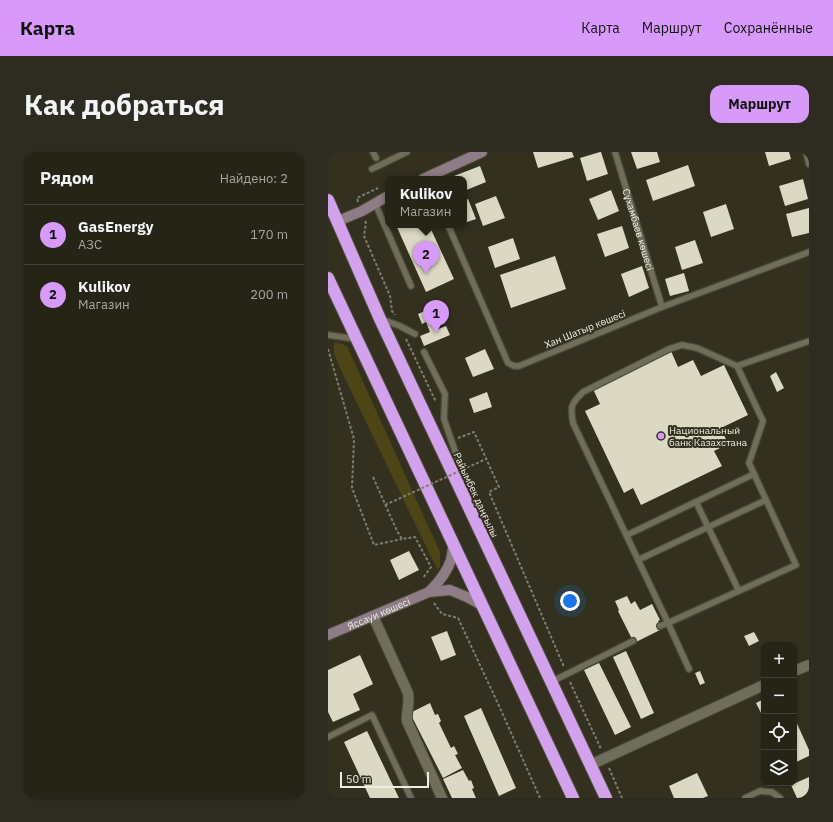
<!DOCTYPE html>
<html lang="ru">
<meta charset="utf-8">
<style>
body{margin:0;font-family:"IBM Plex Sans",sans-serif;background:#2e2c20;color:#f1f3f6}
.controls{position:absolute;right:12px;bottom:12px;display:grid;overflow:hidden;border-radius:8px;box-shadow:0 1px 3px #0004}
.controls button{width:36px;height:36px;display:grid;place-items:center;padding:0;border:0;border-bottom:1px solid #424136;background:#262417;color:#f1f3f6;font:20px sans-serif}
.scale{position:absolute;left:12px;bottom:10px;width:89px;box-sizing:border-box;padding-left:4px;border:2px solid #eeede2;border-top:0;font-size:11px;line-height:14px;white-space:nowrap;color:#eeede2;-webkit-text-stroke:3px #33301f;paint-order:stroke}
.you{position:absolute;left:242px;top:449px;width:14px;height:14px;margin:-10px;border:3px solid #fff;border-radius:50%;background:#1a73e8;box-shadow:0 0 0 6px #1a73e833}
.badge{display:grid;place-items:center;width:26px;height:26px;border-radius:50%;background:#d89af8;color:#111;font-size:13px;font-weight:700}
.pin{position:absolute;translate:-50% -33px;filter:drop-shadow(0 1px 2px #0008)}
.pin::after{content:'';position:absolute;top:21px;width:14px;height:12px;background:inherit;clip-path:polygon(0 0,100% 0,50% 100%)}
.popup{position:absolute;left:57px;top:24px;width:82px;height:52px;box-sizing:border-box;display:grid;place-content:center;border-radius:8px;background:#262417;filter:drop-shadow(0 1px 3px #0005);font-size:13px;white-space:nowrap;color:#a4a4a1}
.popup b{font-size:15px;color:#f1f3f6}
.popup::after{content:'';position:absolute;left:50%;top:100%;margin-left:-8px;border:8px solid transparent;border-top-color:#262417}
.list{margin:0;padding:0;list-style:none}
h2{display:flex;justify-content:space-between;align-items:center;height:52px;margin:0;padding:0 16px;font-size:17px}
h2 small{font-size:13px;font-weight:400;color:#a4a4a1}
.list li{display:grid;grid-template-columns:26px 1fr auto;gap:12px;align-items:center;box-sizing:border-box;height:60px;padding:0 16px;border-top:1px solid #424136}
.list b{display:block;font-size:15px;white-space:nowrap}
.list p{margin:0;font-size:13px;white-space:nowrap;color:#a4a4a1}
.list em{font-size:13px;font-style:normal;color:#a4a4a1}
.icon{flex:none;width:22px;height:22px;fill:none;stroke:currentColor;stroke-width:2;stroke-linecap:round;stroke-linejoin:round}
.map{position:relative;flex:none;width:481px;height:646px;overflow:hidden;border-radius:12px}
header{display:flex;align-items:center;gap:24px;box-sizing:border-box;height:56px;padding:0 20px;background:#d89af8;color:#111}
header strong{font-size:19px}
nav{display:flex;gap:22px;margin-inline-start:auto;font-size:14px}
.intro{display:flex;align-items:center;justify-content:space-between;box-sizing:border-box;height:96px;padding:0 24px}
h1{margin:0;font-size:28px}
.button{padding:10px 18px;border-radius:12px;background:#d89af8;color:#111;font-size:14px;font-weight:700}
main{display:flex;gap:24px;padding:0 24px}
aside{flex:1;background:#262417;border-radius:12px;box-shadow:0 1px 3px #0004}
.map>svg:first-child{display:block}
</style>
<header>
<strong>Карта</strong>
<nav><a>Карта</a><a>Маршрут</a><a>Сохранённые</a></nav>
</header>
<div class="intro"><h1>Как добраться</h1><a class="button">Маршрут</a></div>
<main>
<aside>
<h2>Рядом<small>Найдено: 2</small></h2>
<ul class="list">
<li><span class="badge">1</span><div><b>GasEnergy</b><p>АЗС</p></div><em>170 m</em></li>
<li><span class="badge">2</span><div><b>Kulikov</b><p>Магазин</p></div><em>200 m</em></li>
</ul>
</aside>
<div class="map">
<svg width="481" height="646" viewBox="0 0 481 646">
<rect width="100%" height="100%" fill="#33301f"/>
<polygon fill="#4d4515" points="8,190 19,194 112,400 112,415 109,417 11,214 6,201 6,192"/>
<g fill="#dbd8c3">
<polygon points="205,0 244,0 246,5 210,16"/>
<polygon points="272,0 273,0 280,22 259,29 252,6"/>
<polygon points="303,0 329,0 332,10 309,17"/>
<polygon points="437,0 461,0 463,7 441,14"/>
<polygon points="360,13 367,34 325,49 318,28"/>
<polygon points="152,14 158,30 136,39 136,27 127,27 126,24"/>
<polygon points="475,27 480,47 457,54 451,34"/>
<polygon points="283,38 291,59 270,68 261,47"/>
<polygon points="168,44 177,66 155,74 147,52"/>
<polygon points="140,47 148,67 136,71 136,48"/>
<polygon points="398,52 406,77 383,85 375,60"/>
<polygon points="481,56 481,81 464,85 458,62"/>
<polygon points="68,73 101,73 126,127 98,140"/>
<polygon points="294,74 301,96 277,105 269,82"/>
<polygon points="185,86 192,107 167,116 160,95"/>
<polygon points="367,88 375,111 354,118 347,95"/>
<polygon points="227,104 238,137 183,156 172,123"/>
<polygon points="314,114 321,136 301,145 293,122"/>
<polygon points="356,121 361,139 342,144 337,127"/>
<polygon points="104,156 108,165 103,167 108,178 118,174 122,183 96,194 92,184 102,180 98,170 94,172 90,162"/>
<polygon points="157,197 166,217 145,225 137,206"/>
<polygon points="343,199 350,215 365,208 373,224 396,213 420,263 393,276 400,292 386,299 394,314 313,353 305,336 296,341 257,259 272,252 265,237"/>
<polygon points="448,220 456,236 449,240 442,224"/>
<polygon points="159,240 164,255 146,261 141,247"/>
<polygon points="81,399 91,418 71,428 62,408"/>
<polygon points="299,444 303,452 307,449 312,458 324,452 332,468 330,469 334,477 306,491 290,459 291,458 287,449"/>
<polygon points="119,479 128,503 113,509 103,485"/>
<polygon points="426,480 431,489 421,494 416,484"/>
<polygon points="298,499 326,561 313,567 285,505"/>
<polygon points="32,503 45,532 25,542 32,558 5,570 0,560 0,518"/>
<polygon points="271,511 303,575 287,583 256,518"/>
<polygon points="372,519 377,531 372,533 367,521"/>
<polygon points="436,547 436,567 428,551"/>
<polygon points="102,551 107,563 110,562 113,569 111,571 123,596 126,594 130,602 127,603 134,616 115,626 82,561"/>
<polygon points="153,556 188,636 171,644 136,564"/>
<polygon points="466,565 481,598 481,604 466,611"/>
<polygon points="39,579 71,646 42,646 16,590"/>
<polygon points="135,618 141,629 143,628 146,636 144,637 148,646 124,646 115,627"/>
<polygon points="369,621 380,644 375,646 346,646 341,634"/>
<polygon points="481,625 481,646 469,646 463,633"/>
</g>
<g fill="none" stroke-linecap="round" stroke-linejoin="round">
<defs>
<g id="lane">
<polyline points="45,0 48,6"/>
<path id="s1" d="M287,0l47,155"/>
<polyline points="478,0 481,12"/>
<polyline points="44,17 79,0"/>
<polyline points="47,51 83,134"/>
<polyline points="120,73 180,211 186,214 191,214 334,155 481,100"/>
<polyline points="53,167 72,174 87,182"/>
<polyline points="0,183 28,187"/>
<polyline points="96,200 117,242 116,267 147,357"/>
<polyline points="409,214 481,189"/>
<polyline points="368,350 411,439"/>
<polyline points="299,383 426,322"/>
<polyline points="310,408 438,348"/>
<path d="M332,474l8,-3 -95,-200c-3,-17 -2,-19 10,-31l86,-43 13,-4 15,3 40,18 26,55 -14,42 47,102 -128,58 21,46"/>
<polyline points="223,530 305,489"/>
<polyline points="0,585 44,563 83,646"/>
<polyline points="417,646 432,639 444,640 452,646"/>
</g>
<g id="street">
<path d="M45,464l35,77c2,11 -2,18 -1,28l35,77"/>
<polyline points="466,519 481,513"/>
<polyline points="262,613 436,533"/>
</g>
<g id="secondary">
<polyline points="95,27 154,0"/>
<polyline points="10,69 34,59 60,44"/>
<path d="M101,440c9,-9 18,-19 22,-32 1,-5 2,-10 2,-15"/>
<path id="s2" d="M0,483l101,-43 21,-2 17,7 15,8"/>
</g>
<g id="highway">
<polyline points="0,48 52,167 278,646"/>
<polyline points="0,126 245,646"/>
</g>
</defs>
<use href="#lane" stroke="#4e4b3c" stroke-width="8"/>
<use href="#street" stroke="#4e4b3c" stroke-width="12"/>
<use href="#secondary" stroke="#4e4b3c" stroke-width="12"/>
<use href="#highway" stroke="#4e4b3c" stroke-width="14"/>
<g stroke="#7f7d6f" stroke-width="2" stroke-dasharray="3 2" stroke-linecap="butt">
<polyline points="30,50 29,46 50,36"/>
<polyline points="37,69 38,71 36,84 62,144 64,159 67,163"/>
<polyline points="78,187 108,250"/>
<polyline points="0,197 26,287 24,336 46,393 74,387"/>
<polyline points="130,286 146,280 171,335 161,340 236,515"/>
<polyline points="45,325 69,379 74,387 87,385 103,415 95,426"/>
<polyline points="106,451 114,462 130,466 172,556 212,646"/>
<polyline points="242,530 273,597"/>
<polyline points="281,616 294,646"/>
</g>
<use href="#lane" stroke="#706d5a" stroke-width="5.5"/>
<use href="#street" stroke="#706d5a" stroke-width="10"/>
<use href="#secondary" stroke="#8e7d86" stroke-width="10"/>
<use href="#highway" stroke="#d3a2ec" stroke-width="12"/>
<polyline stroke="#7f7d6f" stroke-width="2" stroke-dasharray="3 2" stroke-linecap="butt" points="57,353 158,307"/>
</g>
<circle fill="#d89af8" stroke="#33301f" stroke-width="1.5" cx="333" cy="284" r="4"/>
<g text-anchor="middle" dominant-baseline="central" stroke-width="4" stroke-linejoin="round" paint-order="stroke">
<g font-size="10" fill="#eeede2" stroke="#33301f">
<text stroke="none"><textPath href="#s1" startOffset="81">Сұхамбаев көшесі</textPath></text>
<text transform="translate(257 177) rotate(-22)">Хан Шатыр көшесі</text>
<text transform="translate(148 343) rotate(65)">Райымбек даңғылы</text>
<text stroke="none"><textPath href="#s2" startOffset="55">Яссауи көшесі</textPath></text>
</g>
<g font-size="10" fill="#eeede2" stroke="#33301f" text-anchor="start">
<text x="341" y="278">Национальный<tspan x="341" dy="12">банк Казахстана</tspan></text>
</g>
</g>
</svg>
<div class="controls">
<button>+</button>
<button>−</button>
<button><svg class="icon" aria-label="locate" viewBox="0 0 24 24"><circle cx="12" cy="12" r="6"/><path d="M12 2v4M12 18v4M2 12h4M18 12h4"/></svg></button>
<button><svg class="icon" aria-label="layers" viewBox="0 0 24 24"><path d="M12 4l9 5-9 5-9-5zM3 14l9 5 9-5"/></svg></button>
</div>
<div class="scale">50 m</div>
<div class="you"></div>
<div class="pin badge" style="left:108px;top:181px">1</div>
<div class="pin badge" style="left:98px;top:122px">2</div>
<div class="popup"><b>Kulikov</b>Магазин</div>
</div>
</main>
